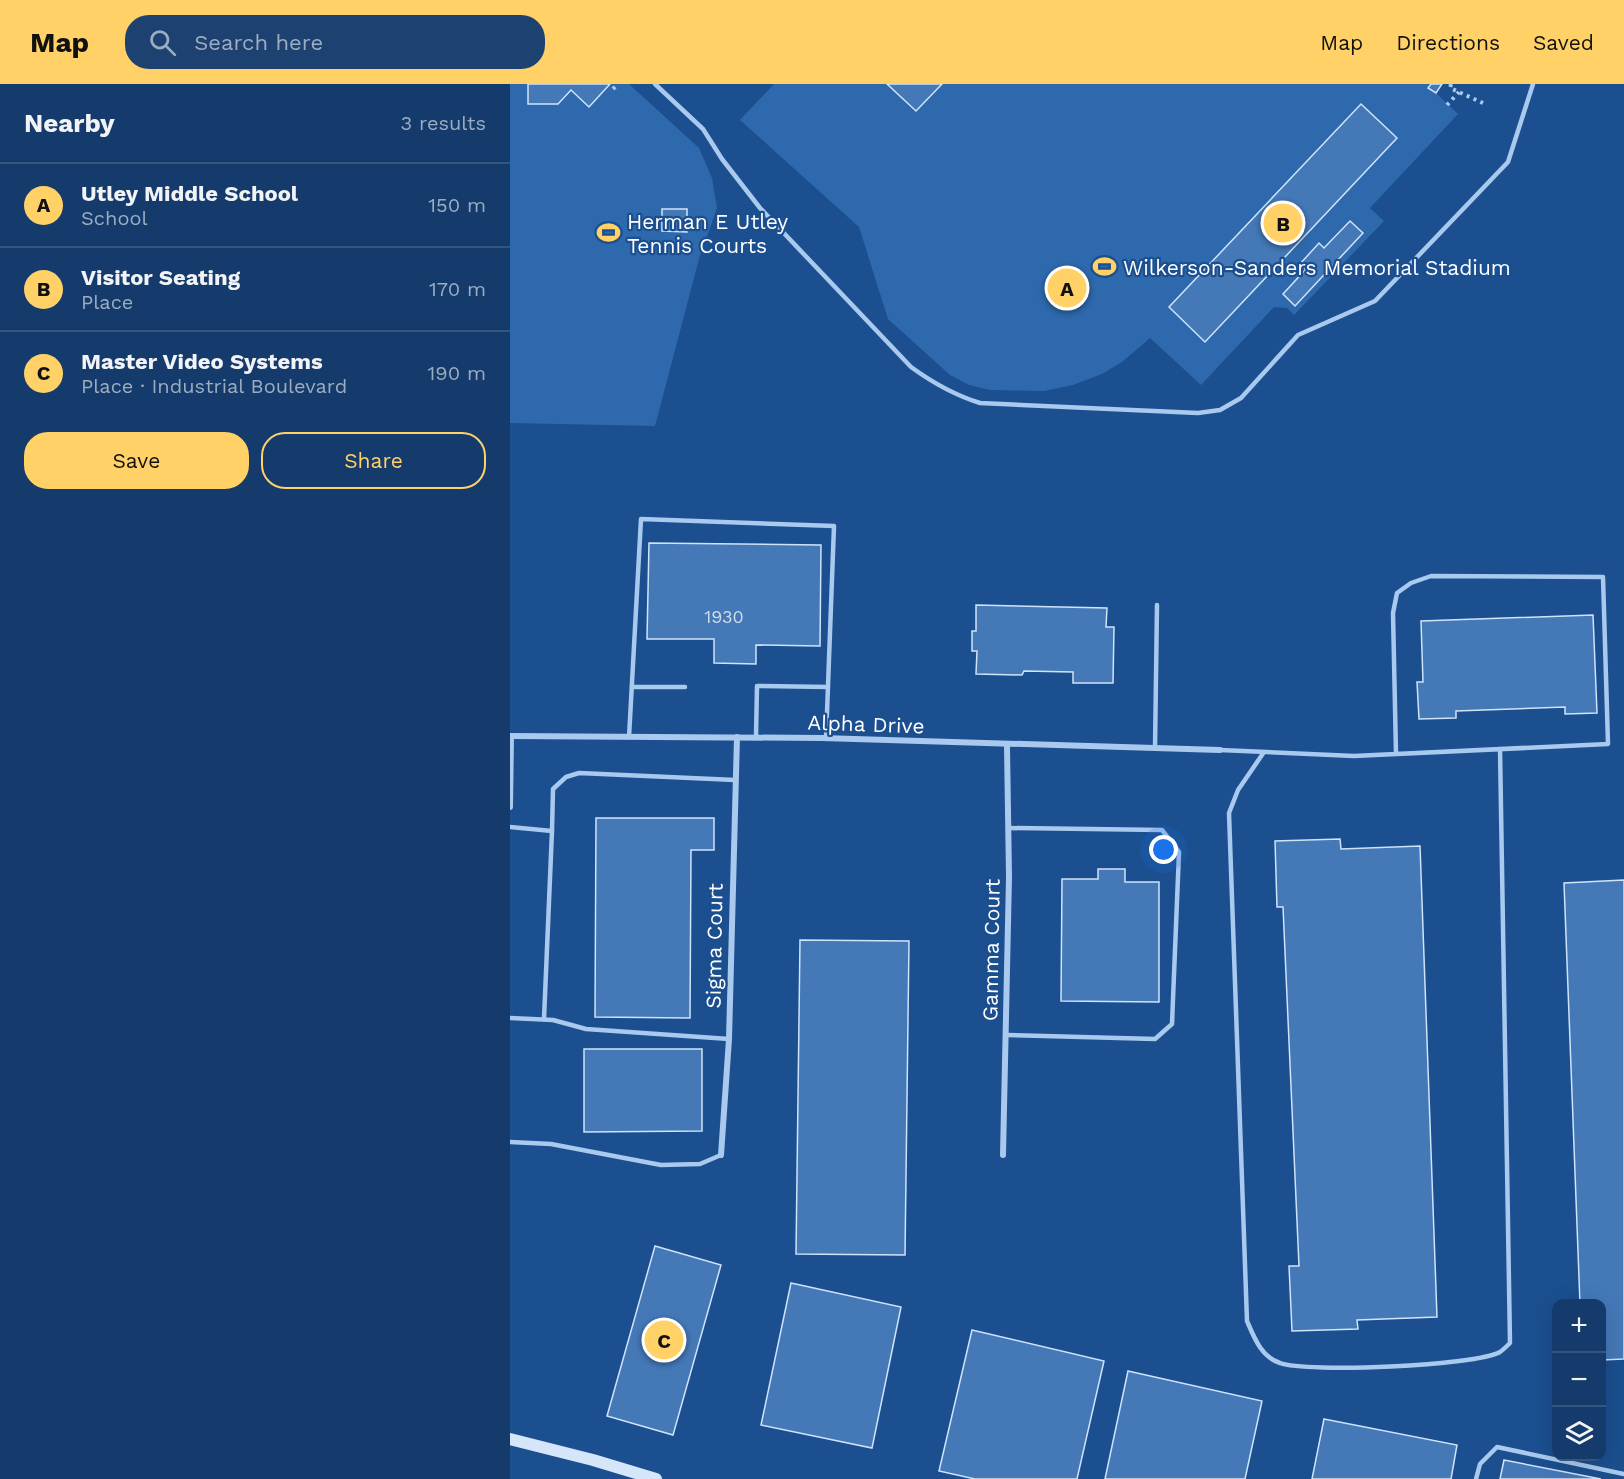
<!DOCTYPE html>
<meta charset="utf-8">
<style>
body{margin:0;font-family:"Work Sans",sans-serif;background:#1d4271;color:#f1f3f6}
.controls{position:absolute;right:18px;bottom:18px;display:grid;overflow:hidden;border-radius:12px;box-shadow:0 6px 24px #0002}
.controls button{width:54px;height:54px;display:grid;place-items:center;padding:0;border:0;border-bottom:2px solid #33557e;background:#143b6b;color:#f1f3f6;font:30px sans-serif}
.you{position:absolute;left:654px;top:766px;width:21px;height:21px;margin:-15px;border:4px solid #fff;border-radius:50%;background:#1a73e8;box-shadow:0 0 0 9px #1a73e833}
.badge{display:grid;place-items:center;width:39px;height:39px;border-radius:50%;background:#ffd166;color:#111;font-size:20px;font-weight:700}
.pin{position:absolute;translate:-50% -50%;border:3px solid #fff;box-shadow:0 2px 6px #0006}
.list{margin:0;padding:0;list-style:none}
h2{display:flex;justify-content:space-between;align-items:center;height:78px;margin:0;padding:0 24px;font-size:26px}
h2 small{font-size:20px;font-weight:400;color:#9dadc1}
.list li{display:grid;grid-template-columns:39px 1fr auto;gap:18px;align-items:center;box-sizing:border-box;height:84px;padding:0 24px;border-top:2px solid #33557e}
.list b{display:block;font-size:22px;white-space:nowrap}
.list p{margin:0;font-size:20px;white-space:nowrap;color:#9dadc1}
.list em{font-size:20px;font-style:normal;color:#9dadc1}
.actions{display:flex;gap:12px;padding:18px 24px}
.actions a{flex:1;padding:14px 0;border:2px solid #ffd166;border-radius:24px;text-align:center;font-size:21px;color:#ffd166}
.actions .main{background:#ffd166;color:#111}
.icon{flex:none;width:33px;height:33px;fill:none;stroke:currentColor;stroke-width:2;stroke-linecap:round;stroke-linejoin:round}
.map{position:relative;flex:none;width:1114px;height:1395px;overflow:hidden}
header{display:flex;align-items:center;gap:36px;box-sizing:border-box;height:84px;padding:0 30px;background:#ffd166;color:#111}
header strong{font-size:28px}
nav{display:flex;gap:33px;margin-inline-start:auto;font-size:21px}
.search{width:420px;height:54px;background:#1d4271;display:flex;align-items:center;gap:15px;box-sizing:border-box;padding:0 21px;border-radius:24px;color:#9dadc1;font-size:22px}
main{display:flex}
aside{flex:1;background:#143b6b}
.map>svg:first-child{display:block}
</style>
<header>
<strong>Map</strong>
<div class="search"><svg class="icon" aria-label="search" viewBox="0 0 24 24"><circle cx="10" cy="10" r="6"/><path d="M15 15l6 6"/></svg>Search here</div>
<nav><a>Map</a><a>Directions</a><a>Saved</a></nav>
</header>
<main>
<aside>
<h2>Nearby<small>3 results</small></h2>
<ul class="list">
<li><span class="badge">A</span><div><b>Utley Middle School</b><p>School</p></div><em>150 m</em></li>
<li><span class="badge">B</span><div><b>Visitor Seating</b><p>Place</p></div><em>170 m</em></li>
<li><span class="badge">C</span><div><b>Master Video Systems</b><p>Place · Industrial Boulevard</p></div><em>190 m</em></li>
</ul>
<div class="actions"><a class="main">Save</a><a>Share</a></div>
</aside>
<div class="map">
<svg width="1114" height="1395" viewBox="0 0 1114 1395">
<rect width="100%" height="100%" fill="#1b4f8f"/>
<g fill="#2e69ad">
<polygon points="0,0 119,0 189,64 202,94 207,124 189,175 145,342 0,339"/>
<polygon points="264,0 932,0 926,9 948,30 860,124 874,137 784,231 777,224 764,223 691,301 640,254 612,278 592,290 563,301 534,307 480,306 459,301 440,291 378,235 349,143 230,36"/>
</g>
<g fill="#4478b7" stroke="#cfe3fa" stroke-width="1.5">
<polygon points="18,0 100,0 79,23 61,6 48,20 18,20"/>
<polygon points="377,0 432,0 406,27"/>
<polygon points="921,0 932,0 926,9 918,4"/>
<polygon points="851,20 887,54 695,258 659,223"/>
<polygon points="152,125 177,125 177,148 152,147"/>
<polygon points="840,137 853,149 785,222 773,210 796,185 790,180 809,159 814,164"/>
<polygon points="139,459 311,461 310,562 246,561 246,580 204,579 204,555 137,555"/>
<polygon points="466,521 597,524 596,543 604,543 603,599 563,599 563,588 514,587 512,591 466,590 467,567 462,567 462,547 466,547"/>
<polygon points="1083,531 1087,629 1055,630 1055,623 946,627 946,634 909,635 907,598 913,598 911,537"/>
<polygon points="86,734 204,734 204,766 181,766 180,934 85,933"/>
<polygon points="830,755 831,765 910,762 927,1233 847,1236 848,1245 782,1247 779,1182 789,1182 773,823 767,823 765,757"/>
<polygon points="588,785 615,785 615,798 649,798 649,918 551,917 552,795 588,795"/>
<polygon points="1114,796 1114,1275 1092,1276 1092,1220 1070,1220 1054,799"/>
<polygon points="290,856 399,857 395,1171 286,1170"/>
<polygon points="74,965 192,965 192,1047 74,1048"/>
<polygon points="145,1162 211,1181 163,1351 97,1332"/>
<polygon points="281,1199 391,1223 362,1364 251,1341"/>
<polygon points="462,1246 594,1277 567,1395 465,1395 429,1387"/>
<polygon points="618,1287 752,1317 735,1395 595,1395"/>
<polygon points="814,1335 947,1361 941,1395 802,1395"/>
<polygon points="994,1376 1091,1395 990,1395"/>
</g>
<g fill="none" stroke-linecap="round" stroke-linejoin="round">
<g stroke="#a9c9ee" stroke-width="4" stroke-dasharray="3 4.5" stroke-linecap="butt">
<polyline points="941,0 940,4 973,19"/>
<polyline points="103,5 108,0"/>
<polyline points="937,21 949,8"/>
</g>
<g stroke="#a9c9ee" stroke-width="4.5">
<path d="M145,0l48,45 19,30 38,49 151,159c22,16 43,28 69,36l218,10 22,-3 21,-12 57,-63 77,-34 133,-139 25,-78"/>
<polyline points="122,603 175,603"/>
<polyline points="119,653 131,435 324,442 316,655"/>
<polyline points="246,653 247,602 318,603"/>
<polyline points="645,664 647,521"/>
<polyline points="710,666 844,672 1098,660 1093,493 921,492 901,499 887,509 883,529 886,670"/>
<path d="M754,668l-26,38 -9,23 18,508c7,16 14,36 33,42 27,10 195,3 220,-11 3,-2 7,-6 10,-9l-10,-594"/>
<polyline points="0,743 42,747 43,705 56,693 69,689 225,696"/>
<polyline points="0,934 43,936 76,945 219,955"/>
<polyline points="34,935 42,747"/>
<polyline points="496,951 645,955 662,940 669,768 652,746 498,744"/>
<polyline points="0,1058 41,1060 151,1081 190,1080 211,1071"/>
<polyline points="966,1395 970,1380 987,1363 1114,1390"/>
</g>
<g stroke="#a9c9ee" stroke-width="6">
<polyline points="0,652 312,654 710,666"/>
<polyline points="0,723 1,652"/>
<polyline points="211,1071 219,955 227,653"/>
<polyline points="493,1071 499,793 497,662"/>
</g>
<polyline stroke="#d6e6fa" stroke-width="12" points="0,1355 83,1376 146,1395"/>
</g>
<defs>
<symbol id="stadium-bare" viewBox="-9 -9 18 18"><path d="M0-5a6.5 5 0 1 0 0 10a6.5 5 0 1 0 0-10ZM-3.5-1.8h7v3.6h-7Z" fill="#ffd166" stroke="#1b4f8f" stroke-width="2.5" paint-order="stroke"/></symbol>
</defs>
<g fill-rule="evenodd">
<use href="#stadium-bare" x="82" y="132" width="33" height="33"/>
<use href="#stadium-bare" x="578" y="166" width="33" height="33"/>
</g>
<g text-anchor="middle" dominant-baseline="central" stroke-width="4.5" stroke-linejoin="round" paint-order="stroke">
<g font-size="18" fill="#d0dded">
<text x="214" y="532">1930</text>
</g>
<g font-size="21" fill="#fff" stroke="#1b4f8f" text-anchor="start">
<text x="117" y="137">Herman E Utley<tspan x="117" dy="24">Tennis Courts</tspan></text>
<text x="613" y="183">Wilkerson-Sanders Memorial Stadium</text>
</g>
<g font-size="21" fill="#fff" stroke="#1b4f8f">
<text transform="translate(356 640) rotate(2)">Alpha Drive</text>
<text transform="translate(204 862) rotate(-89)">Sigma Court</text>
<text transform="translate(481 866) rotate(-89)">Gamma Court</text>
</g>
</g>
</svg>
<div class="controls">
<button>+</button>
<button>−</button>
<button><svg class="icon" aria-label="layers" viewBox="0 0 24 24"><path d="M12 4l9 5-9 5-9-5zM3 14l9 5 9-5"/></svg></button>
</div>
<div class="you"></div>
<div class="pin badge" style="left:557px;top:204px">A</div>
<div class="pin badge" style="left:773px;top:139px">B</div>
<div class="pin badge" style="left:154px;top:1256px">C</div>
</div>
</main>
